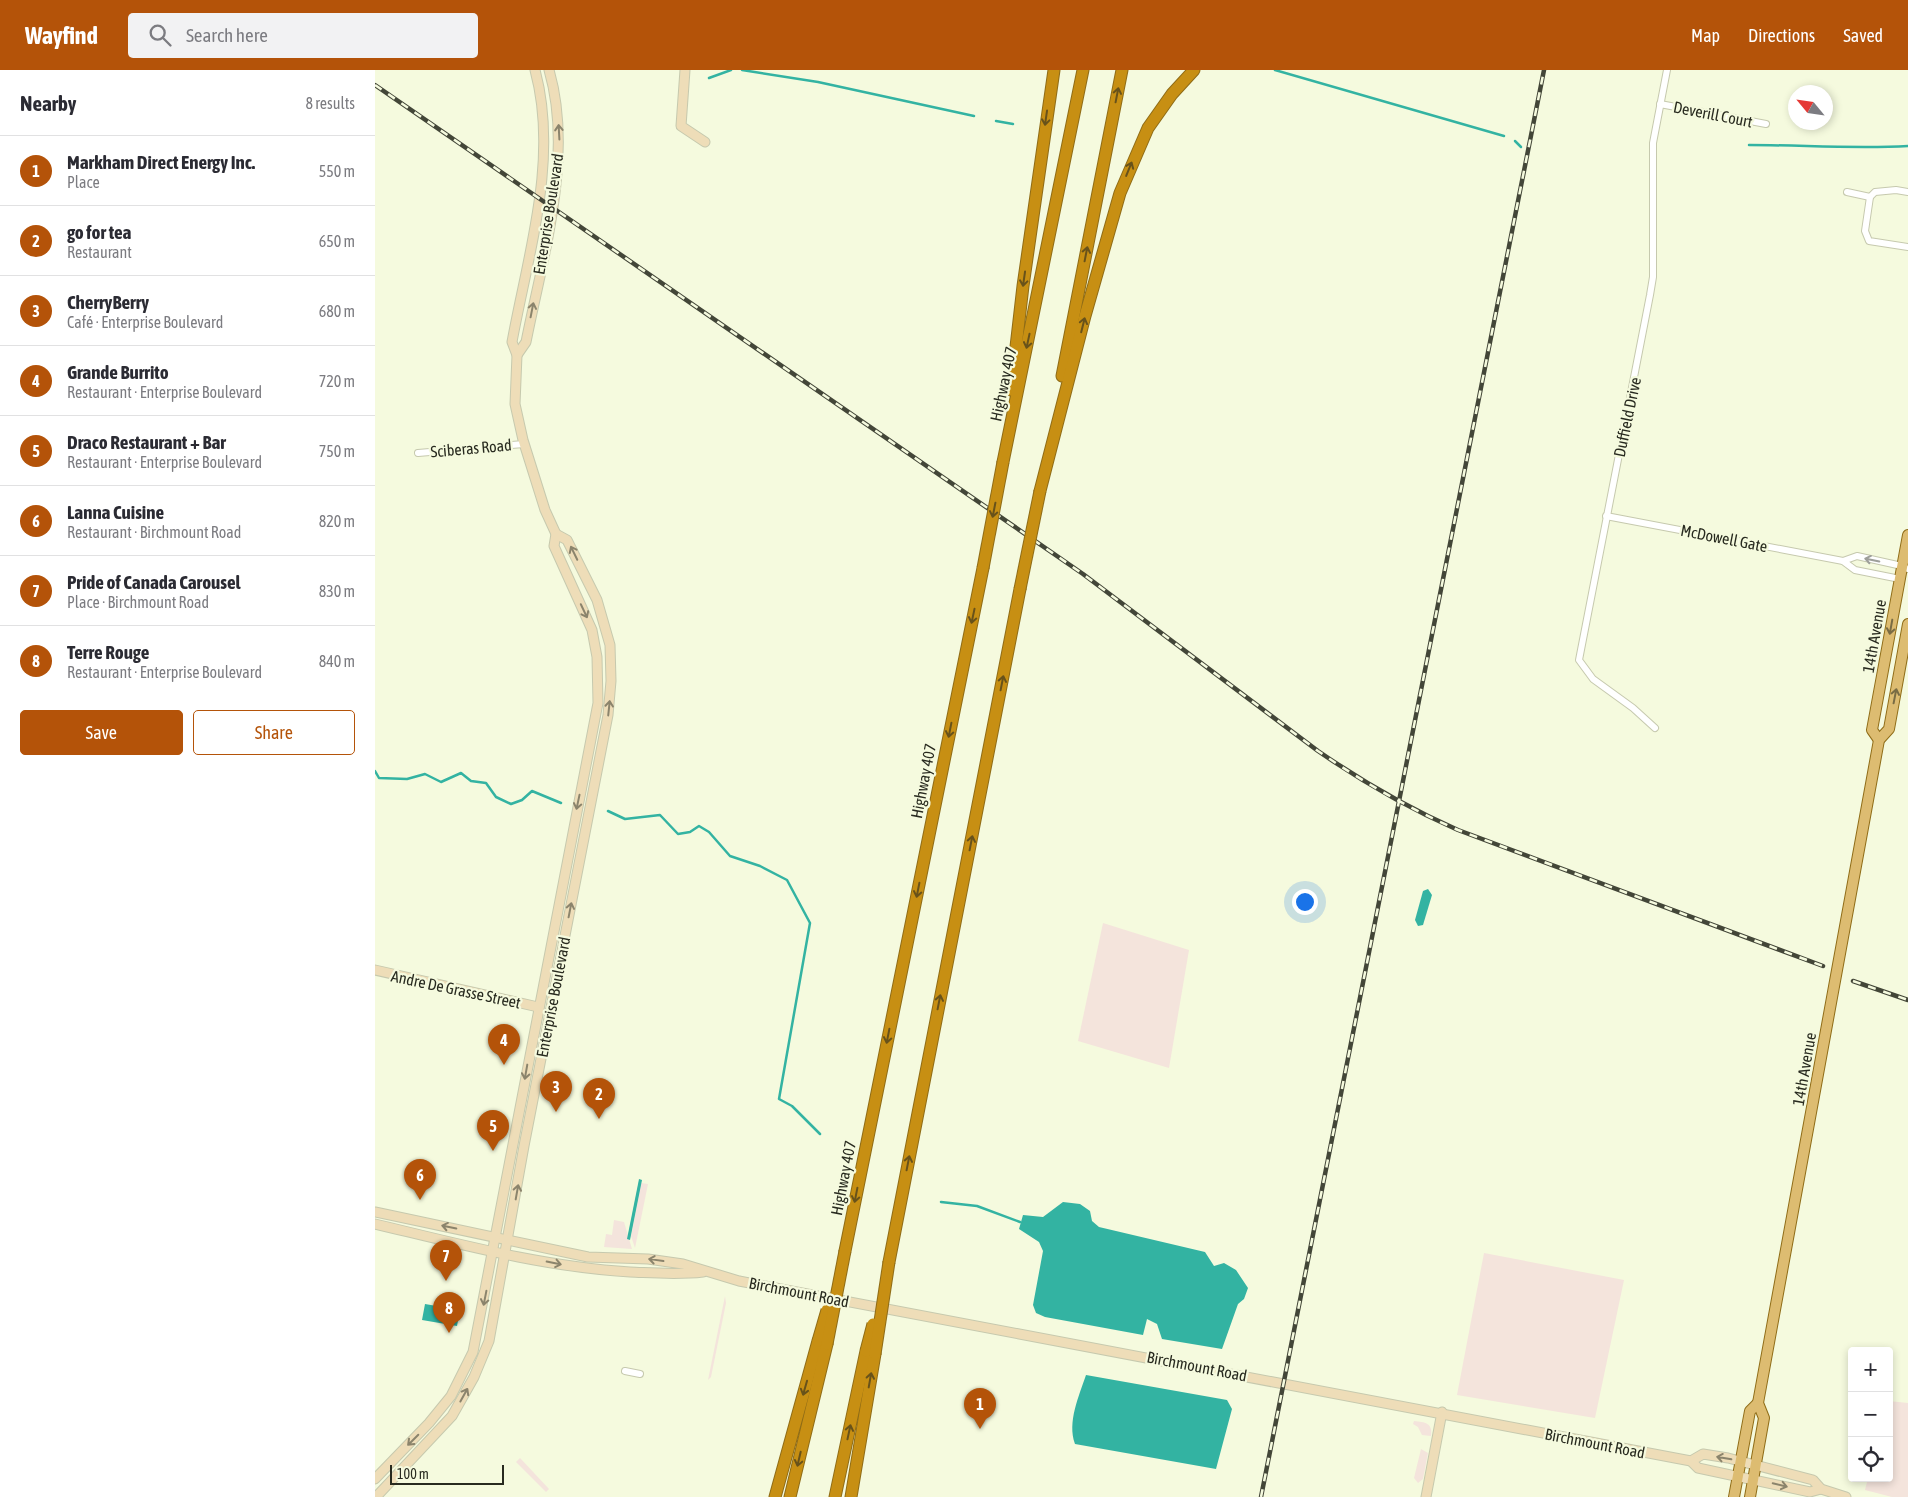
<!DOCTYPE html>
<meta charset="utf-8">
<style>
body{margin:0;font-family:"Asap Condensed",sans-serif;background:#f2f2f3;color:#2b2b33}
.controls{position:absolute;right:15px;bottom:15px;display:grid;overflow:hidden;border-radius:5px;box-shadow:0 2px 8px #0003}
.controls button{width:45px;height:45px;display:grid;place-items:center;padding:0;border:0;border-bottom:1px solid #e1e1e2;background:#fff;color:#2b2b33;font:25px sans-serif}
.compass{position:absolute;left:1413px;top:15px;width:45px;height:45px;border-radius:50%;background:#fff;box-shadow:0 2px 8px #0003;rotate:299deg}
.scale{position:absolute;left:15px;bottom:12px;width:114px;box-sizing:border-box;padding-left:5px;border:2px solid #282a1f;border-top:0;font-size:14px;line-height:18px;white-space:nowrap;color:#282a1f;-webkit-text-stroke:4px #f5fade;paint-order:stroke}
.you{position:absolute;left:929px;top:831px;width:18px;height:18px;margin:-12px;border:4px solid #fff;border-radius:50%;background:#1a73e8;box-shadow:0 0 0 8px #1a73e833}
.badge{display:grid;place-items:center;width:32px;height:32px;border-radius:50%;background:#b45309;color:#fff;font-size:16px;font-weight:700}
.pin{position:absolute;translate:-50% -41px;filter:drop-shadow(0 1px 2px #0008)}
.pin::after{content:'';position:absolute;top:26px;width:18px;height:15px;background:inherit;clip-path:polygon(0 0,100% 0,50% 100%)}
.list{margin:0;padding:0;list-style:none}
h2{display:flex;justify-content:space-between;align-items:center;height:65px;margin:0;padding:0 20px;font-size:21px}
h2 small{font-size:16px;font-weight:400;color:#7c7c81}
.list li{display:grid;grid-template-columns:32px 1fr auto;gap:15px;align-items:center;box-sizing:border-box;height:70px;padding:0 20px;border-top:1px solid #e1e1e2}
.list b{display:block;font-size:19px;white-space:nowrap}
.list p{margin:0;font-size:16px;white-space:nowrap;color:#7c7c81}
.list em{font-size:16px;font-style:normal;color:#7c7c81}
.actions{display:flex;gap:10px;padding:15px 20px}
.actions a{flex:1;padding:11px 0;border:1px solid #b45309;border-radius:5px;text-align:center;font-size:18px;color:#b45309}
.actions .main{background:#b45309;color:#fff}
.icon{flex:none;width:28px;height:28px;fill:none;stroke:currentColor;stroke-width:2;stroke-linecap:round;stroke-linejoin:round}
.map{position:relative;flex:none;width:1533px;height:1427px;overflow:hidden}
header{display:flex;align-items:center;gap:30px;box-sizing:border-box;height:70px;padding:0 25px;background:#b45309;color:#fff}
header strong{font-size:24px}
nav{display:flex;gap:28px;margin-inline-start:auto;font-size:18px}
.search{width:350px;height:45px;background:#f2f2f3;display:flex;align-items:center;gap:12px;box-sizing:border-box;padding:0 18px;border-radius:5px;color:#7c7c81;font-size:19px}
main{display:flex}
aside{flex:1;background:#fff}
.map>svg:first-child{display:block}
</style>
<header>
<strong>Wayfind</strong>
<div class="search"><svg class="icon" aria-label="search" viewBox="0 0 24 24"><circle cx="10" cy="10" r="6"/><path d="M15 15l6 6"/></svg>Search here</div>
<nav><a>Map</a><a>Directions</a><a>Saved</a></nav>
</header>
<main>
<aside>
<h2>Nearby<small>8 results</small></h2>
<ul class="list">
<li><span class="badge">1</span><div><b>Markham Direct Energy Inc.</b><p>Place</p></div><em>550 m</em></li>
<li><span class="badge">2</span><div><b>go for tea</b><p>Restaurant</p></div><em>650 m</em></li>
<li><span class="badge">3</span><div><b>CherryBerry</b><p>Café · Enterprise Boulevard</p></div><em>680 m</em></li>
<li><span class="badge">4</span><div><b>Grande Burrito</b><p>Restaurant · Enterprise Boulevard</p></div><em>720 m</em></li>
<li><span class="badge">5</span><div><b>Draco Restaurant + Bar</b><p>Restaurant · Enterprise Boulevard</p></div><em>750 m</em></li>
<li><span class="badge">6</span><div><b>Lanna Cuisine</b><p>Restaurant · Birchmount Road</p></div><em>820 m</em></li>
<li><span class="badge">7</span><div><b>Pride of Canada Carousel</b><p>Place · Birchmount Road</p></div><em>830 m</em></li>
<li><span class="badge">8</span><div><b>Terre Rouge</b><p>Restaurant · Enterprise Boulevard</p></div><em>840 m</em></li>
</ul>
<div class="actions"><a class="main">Save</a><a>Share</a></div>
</aside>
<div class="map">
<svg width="1533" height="1427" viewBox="0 0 1533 1427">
<rect width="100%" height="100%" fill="#f5fade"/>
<g fill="#f4e4dc">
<polygon points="728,853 814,880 794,998 703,971"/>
<polygon points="266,1113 273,1114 260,1178 256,1166"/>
<polygon points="239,1150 249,1152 257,1179 229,1177 231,1164 237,1165"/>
<polygon points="1109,1183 1249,1210 1220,1348 1082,1325"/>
<polygon points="350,1226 351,1233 336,1307 333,1310"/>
<polygon points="1514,1331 1533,1333 1533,1427 1517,1427 1490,1420 1493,1408 1514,1408"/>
<path d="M1039,1351c11,1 19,2 17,15l-9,-1 -4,-8 -5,-3z"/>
<polygon points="1046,1379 1053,1383 1048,1409 1043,1413 1039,1408"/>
<polygon points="145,1388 174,1419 171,1422 141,1392"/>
</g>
<g fill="#33b3a2">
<polygon points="1053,819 1057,825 1048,855 1043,856 1040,850 1048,821"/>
<polygon points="264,1109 267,1110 255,1170 252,1169"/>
<polygon points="688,1132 705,1134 715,1141 717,1151 724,1157 830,1182 839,1196 849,1193 861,1200 873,1218 869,1229 863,1234 847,1279 787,1269 782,1254 772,1249 768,1265 670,1247 661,1243 658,1235 668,1181 664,1172 644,1159 648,1145 668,1147"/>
<polygon points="50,1234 85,1240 82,1256 47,1250"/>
<path d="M711,1305l141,25 5,9 -16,60 -141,-25c-8,-22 4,-48 11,-69z"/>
</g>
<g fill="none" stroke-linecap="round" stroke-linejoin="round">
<g stroke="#33b3a2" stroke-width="2.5">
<polyline points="367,0 443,12 599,46"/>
<polyline points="900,0 1129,66"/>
<polyline points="334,8 356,0"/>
<polyline points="621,51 638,54"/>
<polyline points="1140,71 1146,77"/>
<path d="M1374,75c53,0 106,4 159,1"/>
<polyline points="0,701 4,708 32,709 50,704 66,712 86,703 96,711 111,713 121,727 136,734 147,730 157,721 186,733"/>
<polyline points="233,741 250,749 285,745 303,764 315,762 324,756 334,762 355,786 385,796 412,810 435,853 404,1029 417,1036 445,1064"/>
<polyline points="566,1132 602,1136 645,1152"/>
</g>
<defs>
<g id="street">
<polyline points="1285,34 1391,54"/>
<polyline points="1472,122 1495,127"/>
<polyline points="1533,122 1521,120 1500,122 1495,127 1490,161 1494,171 1533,177"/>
<polyline points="43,383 149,374"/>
<polyline points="1231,446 1468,491 1480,500 1525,509"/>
<polyline points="1468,491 1482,486 1527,496 1533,499"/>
<polyline points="1280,658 1258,638 1218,609 1204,590 1275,225 1278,207 1278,73 1292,0"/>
<polyline points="250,1301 265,1304"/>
</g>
<g id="secondary">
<polyline points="310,0 306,56 330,72"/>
<path d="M142,285l9,-13c17,-86 48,-186 23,-272"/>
<polyline points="0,900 163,937"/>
<polyline points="0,1142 213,1187 273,1189 308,1194 364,1211 1300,1388 1316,1391 1328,1384 1353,1388 1438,1410 1446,1419 1471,1427"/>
<path d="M0,1154c84,20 169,43 255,48 25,1 48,3 73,0"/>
<polyline points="1316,1391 1323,1398 1435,1422 1446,1419"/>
<path d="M0,1409l54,-56 22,-27 22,-44 125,-649 -1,-46 -5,-27 -38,-84 2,-12 -11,-24 -22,-70 -8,-36 2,-49 -5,-13c16,-88 47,-183 23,-272"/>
<polyline points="1,1427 77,1346 99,1307 114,1271 149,1076 233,645 236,611 235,575 222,530 192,470 181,464"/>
<polyline points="1051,1427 1067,1342"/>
</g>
<g id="primary">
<polyline points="1504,670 1497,660 1533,465"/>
<polyline points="1359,1427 1375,1341 1383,1333"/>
<polyline points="1375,1427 1389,1348 1383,1333 1504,670 1514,659 1533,554"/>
</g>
<g id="highway">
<polyline points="687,306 747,0"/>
<polyline points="636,320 648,216 679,0"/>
<polyline points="628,392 708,0"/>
<polyline points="665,421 710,246 745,123 773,58 797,24 819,0"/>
<polyline points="470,1181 608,498"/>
<polyline points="514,1192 645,519"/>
<polyline points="400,1427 443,1271"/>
<polyline points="415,1427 452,1274"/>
<polyline points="460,1427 491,1281"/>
<polyline points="476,1427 500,1284"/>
</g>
</defs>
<use href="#street" stroke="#c6c9ae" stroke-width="8"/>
<use href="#secondary" stroke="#c6c9ae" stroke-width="11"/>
<use href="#primary" stroke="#8f6c17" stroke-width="12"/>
<use href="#highway" stroke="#8f6c17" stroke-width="13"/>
<use href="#street" stroke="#fff" stroke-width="6"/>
<use href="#secondary" stroke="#eeddb8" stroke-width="9"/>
<use href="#primary" stroke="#ddbc71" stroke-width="10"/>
<use href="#highway" stroke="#c78f13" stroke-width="11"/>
<defs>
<g id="rail">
<path d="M0,15l708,489 235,177c45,31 90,57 140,79l365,136"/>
<polyline points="1478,911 1533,930"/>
<polyline points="886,1427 1169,0"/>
</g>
</defs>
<use href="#rail" stroke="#434638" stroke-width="4.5"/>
<use href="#rail" stroke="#f5fade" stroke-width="2.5" stroke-dasharray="8" stroke-linecap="butt"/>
<defs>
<g id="highway-bridge">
<polyline points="608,498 628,392"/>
<polyline points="645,519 665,421"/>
<polyline points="443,1271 452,1240"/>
<polyline points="452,1274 470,1181"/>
<polyline points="491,1281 498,1254"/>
<polyline points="500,1284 514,1192"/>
</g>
</defs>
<use href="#highway-bridge" stroke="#8f6c17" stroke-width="13" stroke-linecap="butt"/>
<use href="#highway-bridge" stroke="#c78f13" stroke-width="11"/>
</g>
<defs><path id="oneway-shaft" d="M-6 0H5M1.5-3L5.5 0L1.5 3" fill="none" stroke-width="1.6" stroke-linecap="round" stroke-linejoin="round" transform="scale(1.25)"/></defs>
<g stroke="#68521a">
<use href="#oneway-shaft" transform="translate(742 25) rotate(-79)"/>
<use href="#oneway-shaft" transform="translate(671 48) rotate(98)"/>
<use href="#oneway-shaft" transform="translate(754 99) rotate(-68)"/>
<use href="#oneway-shaft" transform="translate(711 184) rotate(-79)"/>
<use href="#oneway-shaft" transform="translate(649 209) rotate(98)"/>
<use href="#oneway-shaft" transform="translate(708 255) rotate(-76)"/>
<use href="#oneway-shaft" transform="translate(653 271) rotate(102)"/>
<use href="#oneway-shaft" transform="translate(619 440) rotate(101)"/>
<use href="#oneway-shaft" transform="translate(598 546) rotate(102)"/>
<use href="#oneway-shaft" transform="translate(627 613) rotate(-79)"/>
<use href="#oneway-shaft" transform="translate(575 660) rotate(101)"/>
<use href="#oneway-shaft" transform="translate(596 773) rotate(-79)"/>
<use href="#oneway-shaft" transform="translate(543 820) rotate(101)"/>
<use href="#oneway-shaft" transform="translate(564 932) rotate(-79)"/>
<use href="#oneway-shaft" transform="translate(513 966) rotate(101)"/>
<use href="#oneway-shaft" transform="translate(533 1093) rotate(-79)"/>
<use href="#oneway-shaft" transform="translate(481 1125) rotate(101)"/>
<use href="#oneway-shaft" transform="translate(495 1310) rotate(-80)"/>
<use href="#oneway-shaft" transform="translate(430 1318) rotate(106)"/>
<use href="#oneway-shaft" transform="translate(474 1362) rotate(-78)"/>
<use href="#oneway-shaft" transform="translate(424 1389) rotate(103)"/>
</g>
<g stroke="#8b846c">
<use href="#oneway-shaft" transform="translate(184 62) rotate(-93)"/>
<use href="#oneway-shaft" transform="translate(157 240) rotate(-79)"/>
<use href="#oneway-shaft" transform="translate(199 483) rotate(-116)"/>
<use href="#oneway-shaft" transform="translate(209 541) rotate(65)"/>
<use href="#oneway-shaft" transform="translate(234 638) rotate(-84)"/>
<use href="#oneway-shaft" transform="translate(203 732) rotate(102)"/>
<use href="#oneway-shaft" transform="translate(195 840) rotate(-79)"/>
<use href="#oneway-shaft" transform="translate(151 1002) rotate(100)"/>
<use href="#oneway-shaft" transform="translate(142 1122) rotate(-80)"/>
<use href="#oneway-shaft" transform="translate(74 1157) rotate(-168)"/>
<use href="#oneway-shaft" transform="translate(281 1190) rotate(-172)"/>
<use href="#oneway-shaft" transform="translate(179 1193) rotate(11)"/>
<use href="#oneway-shaft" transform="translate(110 1228) rotate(101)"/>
<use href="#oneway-shaft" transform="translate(89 1325) rotate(-61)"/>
<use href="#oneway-shaft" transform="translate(38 1370) rotate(135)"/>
<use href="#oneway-shaft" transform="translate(1349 1388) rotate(-170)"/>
<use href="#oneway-shaft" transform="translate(1405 1415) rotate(14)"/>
</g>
<use stroke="#9e9f9a" href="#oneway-shaft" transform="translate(1497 490) rotate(-168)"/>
<g stroke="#796c44">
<use href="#oneway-shaft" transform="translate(1516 557) rotate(100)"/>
<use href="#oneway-shaft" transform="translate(1520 626) rotate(-79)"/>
</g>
<g text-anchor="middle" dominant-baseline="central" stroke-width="4.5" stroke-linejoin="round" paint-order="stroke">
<g font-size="16" fill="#282a1f" stroke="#f5fade">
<text transform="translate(1338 44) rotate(11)">Deverill Court</text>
<text transform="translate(173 144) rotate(-81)">Enterprise Boulevard</text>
<text transform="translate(628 314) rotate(-78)">Highway 407</text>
<text transform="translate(1252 347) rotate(-78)">Duffield Drive</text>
<text transform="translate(96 378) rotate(-5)">Sciberas Road</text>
<text transform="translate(1349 468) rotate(11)">McDowell Gate</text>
<text transform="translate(1499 566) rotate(-80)">14th Avenue</text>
<text transform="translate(548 711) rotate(-79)">Highway 407</text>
<text transform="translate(81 919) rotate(12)">Andre De Grasse Street</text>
<text transform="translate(178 927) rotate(-79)">Enterprise Boulevard</text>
<text transform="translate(1429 999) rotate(-80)">14th Avenue</text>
<text transform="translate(468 1108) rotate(-79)">Highway 407</text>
<text transform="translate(424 1222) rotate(11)">Birchmount Road</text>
<text transform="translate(822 1296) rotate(11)">Birchmount Road</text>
<text transform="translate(1220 1373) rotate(11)">Birchmount Road</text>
</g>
</g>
</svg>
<div class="controls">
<button>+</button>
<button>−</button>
<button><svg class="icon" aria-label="locate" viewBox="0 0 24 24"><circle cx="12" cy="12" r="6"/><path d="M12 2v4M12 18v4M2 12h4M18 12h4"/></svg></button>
</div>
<svg class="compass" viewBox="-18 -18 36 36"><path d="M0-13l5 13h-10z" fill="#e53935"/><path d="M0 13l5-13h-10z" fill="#7c7c81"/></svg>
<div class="scale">100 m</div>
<div class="you"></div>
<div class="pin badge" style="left:605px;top:1359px">1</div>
<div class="pin badge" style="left:224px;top:1049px">2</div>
<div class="pin badge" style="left:181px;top:1042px">3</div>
<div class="pin badge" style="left:129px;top:995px">4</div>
<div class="pin badge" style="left:118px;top:1081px">5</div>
<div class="pin badge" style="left:45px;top:1130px">6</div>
<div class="pin badge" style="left:71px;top:1211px">7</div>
<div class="pin badge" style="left:74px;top:1263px">8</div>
</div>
</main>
